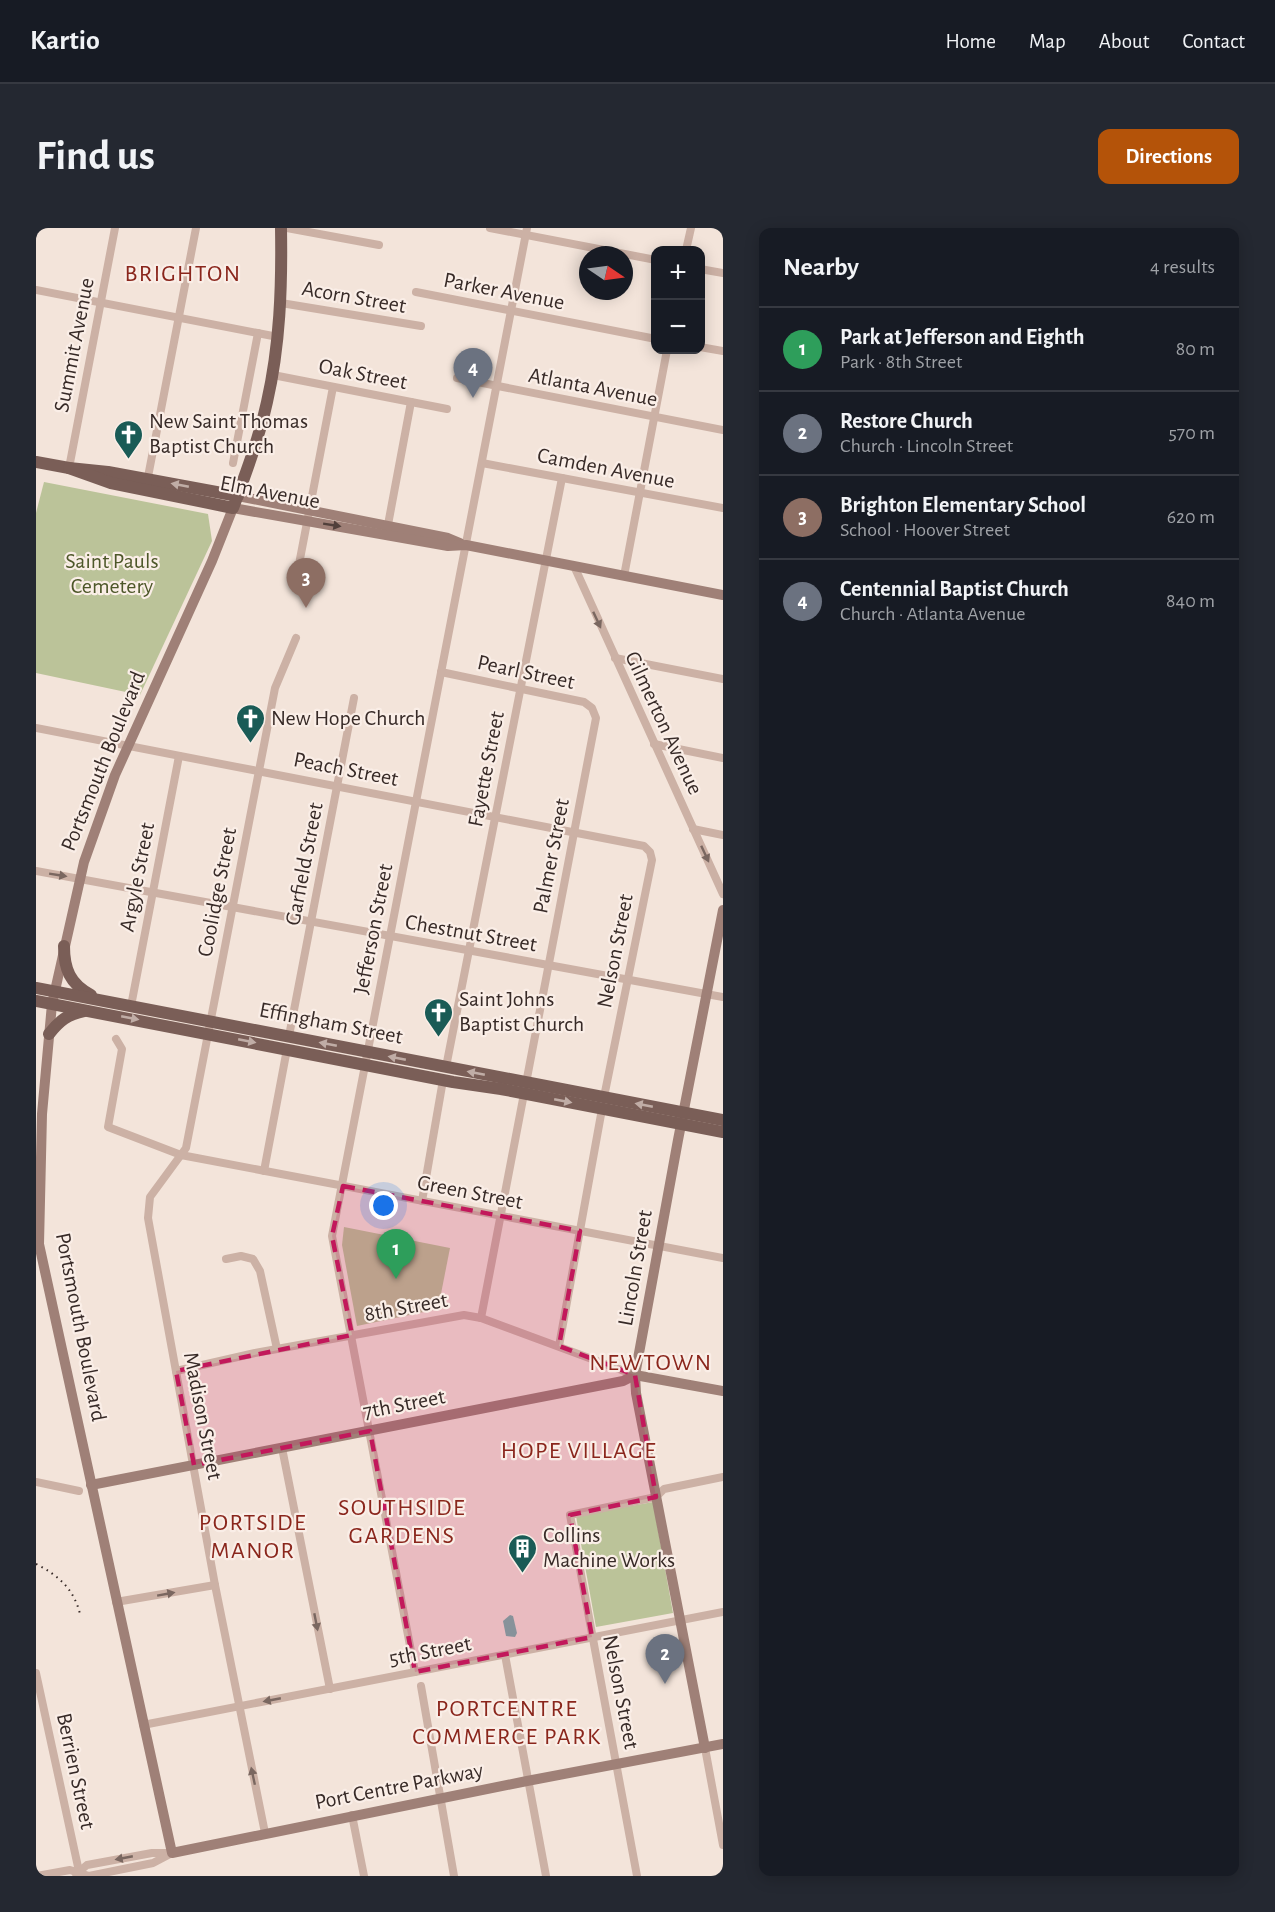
<!DOCTYPE html>
<meta charset="utf-8">
<style>
body{margin:0;font-family:"Alegreya Sans",sans-serif;background:#242831;color:#f1f3f6}
.controls{position:absolute;right:18px;top:18px;display:grid;overflow:hidden;border-radius:12px;box-shadow:0 3px 15px #0003}
.controls button{width:54px;height:54px;display:grid;place-items:center;padding:0;border:0;border-bottom:2px solid #363941;background:#171b24;color:#f1f3f6;font:30px sans-serif}
.compass{position:absolute;left:543px;top:18px;width:54px;height:54px;border-radius:50%;background:#171b24;box-shadow:0 3px 15px #0003;rotate:103deg}
.you{position:absolute;left:348px;top:978px;width:21px;height:21px;margin:-15px;border:4px solid #fff;border-radius:50%;background:#1a73e8;box-shadow:0 0 0 9px #1a73e833}
.badge{display:grid;place-items:center;width:39px;height:39px;border-radius:50%;background:#b45309;color:#fff;font-size:20px;font-weight:700}
.pin{position:absolute;translate:-50% -50px;filter:drop-shadow(0 2px 3px #0008)}
.pin::after{content:'';position:absolute;top:32px;width:21px;height:18px;background:inherit;clip-path:polygon(0 0,100% 0,50% 100%)}
.list{margin:0;padding:0;list-style:none}
h2{display:flex;justify-content:space-between;align-items:center;height:78px;margin:0;padding:0 24px;font-size:26px}
h2 small{font-size:20px;font-weight:400;color:#9ea1a6}
.list li{display:grid;grid-template-columns:39px 1fr auto;gap:18px;align-items:center;box-sizing:border-box;height:84px;padding:0 24px;border-top:2px solid #363941}
.list b{display:block;font-size:22px;white-space:nowrap}
.list p{margin:0;font-size:20px;white-space:nowrap;color:#9ea1a6}
.list em{font-size:20px;font-style:normal;color:#9ea1a6}
.map{position:relative;flex:none;width:687px;height:1648px;overflow:hidden;border-radius:12px}
header{display:flex;align-items:center;gap:36px;box-sizing:border-box;height:84px;padding:0 30px;background:#171b24;border-bottom:2px solid #363941}
header strong{font-size:28px}
nav{display:flex;gap:33px;margin-inline-start:auto;font-size:21px}
.intro{display:flex;align-items:center;justify-content:space-between;box-sizing:border-box;height:144px;padding:0 36px}
h1{margin:0;font-size:42px}
.button{padding:15px 27px;border-radius:12px;background:#b45309;color:#fff;font-size:21px;font-weight:700}
main{display:flex;gap:36px;padding:0 36px}
aside{flex:1;background:#171b24;border-radius:12px;box-shadow:0 3px 15px #0003}
.map>svg:first-child{display:block}
</style>
<header>
<strong>Kartio</strong>
<nav><a>Home</a><a>Map</a><a>About</a><a>Contact</a></nav>
</header>
<div class="intro"><h1>Find us</h1><a class="button">Directions</a></div>
<main>
<div class="map">
<svg width="687" height="1648" viewBox="0 0 687 1648">
<rect width="100%" height="100%" fill="#f3e4da"/>
<g fill="#bbc399">
<polygon points="8,254 172,286 176,313 104,467 0,445 0,285"/>
<polygon points="308,999 414,1020 402,1081 321,1098 306,1017"/>
<polygon points="617,1274 637,1385 560,1399 540,1288"/>
</g>
<polygon fill="#78b1ab" points="474,1387 477,1388 481,1405 479,1409 470,1408 467,1393"/>
<g fill="none" stroke-linecap="round" stroke-linejoin="round">
<g stroke="#ccb1a5" stroke-width="8">
<polyline points="251,0 343,17"/>
<polyline points="454,0 620,32"/>
<polyline points="650,22 655,0"/>
<polyline points="664,41 687,45"/>
<polyline points="0,62 242,109"/>
<polyline points="380,64 620,111"/>
<polyline points="245,75 385,98"/>
<polyline points="664,119 687,123"/>
<polyline points="237,147 411,181"/>
<polyline points="421,150 687,202"/>
<polyline points="197,235 222,105"/>
<polyline points="446,235 687,280"/>
<polyline points="33,240 79,0"/>
<polyline points="111,254 160,0"/>
<polyline points="351,302 375,174"/>
<polyline points="538,338 687,666"/>
<polyline points="588,348 631,122"/>
<polyline points="259,357 297,159"/>
<polyline points="579,430 687,451"/>
<polyline points="405,444 548,474 556,480 560,490 445,1090"/>
<polyline points="0,500 608,618 614,624 616,632 568,869"/>
<polyline points="618,516 687,530"/>
<polyline points="657,601 687,607"/>
<polyline points="0,643 687,769"/>
<polyline points="95,778 143,528"/>
<polyline points="253,808 318,470"/>
<polyline points="80,811 86,821 72,899 145,927 687,1030"/>
<polyline points="410,839 526,250"/>
<polyline points="228,943 251,821"/>
<polyline points="386,973 407,852"/>
<polyline points="190,1031 205,1028 217,1031 224,1043 241,1121"/>
<polyline points="523,1118 566,881"/>
<polyline points="140,1143 219,1125 428,1087 445,1090 599,1147"/>
<polyline points="246,1220 294,1461"/>
<polyline points="0,1254 43,1263"/>
<polyline points="80,1374 179,1357"/>
<polyline points="469,1427 510,1648"/>
<polyline points="379,1444 296,1008 491,0"/>
<polyline points="0,1445 44,1648"/>
<polyline points="385,1458 418,1648"/>
<polyline points="107,1497 687,1384"/>
<polyline points="669,1520 687,1617"/>
<polyline points="316,1587 328,1648"/>
<polyline points="229,1605 179,1357 112,990 114,969 150,920 239,460 260,410"/>
<polyline points="40,1646 51,1637 116,1625 132,1625"/>
<polyline points="1,1648 34,1642 53,1648 117,1635 136,1625"/>
<polyline points="601,1648 534,1287 620,1269 628,1261 687,1249"/>
</g>
<g stroke="#9f8077" stroke-width="10">
<polyline points="202,268 412,310 424,315"/>
<polyline points="687,367 430,317 412,318 197,280 176,333 79,547 48,634 16,776 6,886 3,1016 136,1625 491,1553 687,1516"/>
<polyline points="55,1257 587,1153 599,1147 687,1163"/>
<polyline points="669,1520 600,1165 599,1147 642,912 687,682"/>
</g>
<g stroke="#7a5e57" stroke-width="12">
<polyline points="0,234 33,240 72,244 202,268"/>
<path d="M33,240l42,15 122,25c13,-35 26,-70 34,-106 13,-57 15,-115 14,-174"/>
<path d="M28,718c0,23 6,38 27,49"/>
<polyline points="0,760 687,892"/>
<polyline points="0,773 417,854 465,861 687,904"/>
<path d="M13,806c10,-13 19,-20 35,-23"/>
</g>
<path stroke="#372a27" stroke-width="2" stroke-dasharray="1.5 4.5" stroke-linecap="butt" d="M0,1336c22,11 38,25 44,50"/>
</g>
<defs><path id="oneway-solid" d="M-6-.8H1V-3.2L6.5 0L1 3.2V.8H-6Z" transform="scale(1.5)"/></defs>
<g fill="#c0ada6">
<use href="#oneway-solid" transform="translate(144 257) rotate(-169)"/>
<use href="#oneway-solid" transform="translate(94 790) rotate(11)"/>
<use href="#oneway-solid" transform="translate(211 813) rotate(11)"/>
<use href="#oneway-solid" transform="translate(292 816) rotate(-169)"/>
<use href="#oneway-solid" transform="translate(361 830) rotate(-169)"/>
<use href="#oneway-solid" transform="translate(440 845) rotate(-169)"/>
<use href="#oneway-solid" transform="translate(527 873) rotate(11)"/>
<use href="#oneway-solid" transform="translate(608 877) rotate(-169)"/>
</g>
<use fill="#51403b" href="#oneway-solid" transform="translate(296 297) rotate(9)"/>
<g fill="#7a6760">
<use href="#oneway-solid" transform="translate(561 392) rotate(65)"/>
<use href="#oneway-solid" transform="translate(669 626) rotate(65)"/>
<use href="#oneway-solid" transform="translate(22 647) rotate(9)"/>
<use href="#oneway-solid" transform="translate(130 1366) rotate(-10)"/>
<use href="#oneway-solid" transform="translate(280 1394) rotate(79)"/>
<use href="#oneway-solid" transform="translate(236 1472) rotate(169)"/>
<use href="#oneway-solid" transform="translate(217 1548) rotate(-102)"/>
<use href="#oneway-solid" transform="translate(88 1630) rotate(169)"/>
</g>
<path fill="#c2185b" fill-opacity="0.2" stroke="#c2185b" stroke-width="4.5" stroke-dasharray="12 8" stroke-linejoin="round" d="M307,958l237,45 -21,115 76,29 21,122 -86,18 22,122 -177,35 -45,-241 -176,34 -18,-94 176,-36 -20,-99z"/>
<defs>
<symbol id="church-pin" viewBox="-11 -11 22 30"><path d="M0 17L-7.5 6A9.5 9.5 0 1 1 7.5 6Z" fill="#1a5b56" stroke="#faeee7"/><path d="M-1.2-6h2.4v3.5h3.3v2.4h-3.3V6h-2.4V-.1h-3.3v-2.4h3.3Z" fill="#fff"/></symbol>
<symbol id="building-pin" viewBox="-11 -11 22 30"><path d="M0 17L-7.5 6A9.5 9.5 0 1 1 7.5 6Z" fill="#1a5b56" stroke="#faeee7"/><path d="M-4-6H4V6H1V3H-1V6H-4ZM-2.5-4.3h1.7v1.8h-1.7ZM.8-4.3h1.7v1.8H.8ZM-2.5-1h1.7V.8h-1.7ZM.8-1h1.7V.8H.8Z" fill="#fff"/></symbol>
</defs>
<g fill-rule="evenodd">
<use href="#church-pin" x="76" y="190" width="33" height="45"/>
<use href="#church-pin" x="198" y="474" width="33" height="45"/>
<use href="#church-pin" x="386" y="768" width="33" height="45"/>
<use href="#building-pin" x="470" y="1304" width="33" height="45"/>
</g>
<g text-anchor="middle" dominant-baseline="central" stroke-width="4.5" stroke-linejoin="round" paint-order="stroke">
<g font-size="22" fill="#372a27" stroke="#faeee7">
<text transform="translate(468 63) rotate(11)">Parker Avenue</text>
<text transform="translate(318 69) rotate(10)">Acorn Street</text>
<text transform="translate(38 117) rotate(-79)">Summit Avenue</text>
<text transform="translate(327 146) rotate(11)">Oak Street</text>
<text transform="translate(557 159) rotate(11)">Atlanta Avenue</text>
<text transform="translate(570 240) rotate(11)">Camden Avenue</text>
<text transform="translate(234 264) rotate(11)">Elm Avenue</text>
<text transform="translate(490 444) rotate(12)">Pearl Street</text>
<text transform="translate(628 495) rotate(65)">Gilmerton Avenue</text>
<text transform="translate(67 533) rotate(-68)">Portsmouth Boulevard</text>
<text transform="translate(310 541) rotate(11)">Peach Street</text>
<text transform="translate(450 541) rotate(-79)">Fayette Street</text>
<text transform="translate(515 628) rotate(-79)">Palmer Street</text>
<text transform="translate(268 636) rotate(-79)">Garfield Street</text>
<text transform="translate(101 649) rotate(-79)">Argyle Street</text>
<text transform="translate(181 664) rotate(-79)">Coolidge Street</text>
<text transform="translate(337 701) rotate(-79)">Jefferson Street</text>
<text transform="translate(435 705) rotate(10)">Chestnut Street</text>
<text transform="translate(579 723) rotate(-79)">Nelson Street</text>
<text transform="translate(295 795) rotate(11)">Effingham Street</text>
<text transform="translate(434 964) rotate(11)">Green Street</text>
<text transform="translate(599 1040) rotate(-80)">Lincoln Street</text>
<text transform="translate(370 1079) rotate(-10)">8th Street</text>
<text transform="translate(45 1099) rotate(79)">Portsmouth Boulevard</text>
<text transform="translate(368 1176) rotate(-11)">7th Street</text>
<text transform="translate(167 1188) rotate(79)">Madison Street</text>
<text transform="translate(394 1423) rotate(-11)">5th Street</text>
<text transform="translate(585 1464) rotate(79)">Nelson Street</text>
<text transform="translate(40 1543) rotate(78)">Berrien Street</text>
<text transform="translate(363 1558) rotate(-11)">Port Centre Parkway</text>
</g>
<g font-size="22" fill="#372a27" stroke="#faeee7" text-anchor="start">
<text x="113" y="193">New Saint Thomas<tspan x="113" dy="25">Baptist Church</tspan></text>
<text x="235" y="490">New Hope Church</text>
<text x="423" y="771">Saint Johns<tspan x="423" dy="25">Baptist Church</tspan></text>
<text x="507" y="1307">Collins<tspan x="507" dy="25">Machine Works</tspan></text>
</g>
<g font-size="22" fill="#4d5729" stroke="#faeee7">
<text x="76" y="333">Saint Pauls<tspan x="76" dy="25">Cemetery</tspan></text>
</g>
<g font-size="24" letter-spacing="1.5" fill="#8a261c" stroke="#faeee7">
<text x="147" y="46">BRIGHTON</text>
<text x="615" y="1135">NEWTOWN</text>
<text x="543" y="1223">HOPE VILLAGE</text>
<text x="366" y="1280">SOUTHSIDE<tspan x="366" dy="28">GARDENS</tspan></text>
<text x="217" y="1295">PORTSIDE<tspan x="217" dy="28">MANOR</tspan></text>
<text x="471" y="1481">PORTCENTRE<tspan x="471" dy="28">COMMERCE PARK</tspan></text>
</g>
</g>
</svg>
<div class="controls">
<button>+</button>
<button>−</button>
</div>
<svg class="compass" viewBox="-18 -18 36 36"><path d="M0-13l5 13h-10z" fill="#e53935"/><path d="M0 13l5-13h-10z" fill="#9ea1a6"/></svg>
<div class="you"></div>
<div class="pin badge" style="left:360px;top:1051px;background:#2e9e5b">1</div>
<div class="pin badge" style="left:629px;top:1456px;background:#6b7280">2</div>
<div class="pin badge" style="left:270px;top:380px;background:#8d6e63">3</div>
<div class="pin badge" style="left:437px;top:170px;background:#6b7280">4</div>
</div>
<aside>
<h2>Nearby<small>4 results</small></h2>
<ul class="list">
<li><span class="badge" style="background:#2e9e5b">1</span><div><b>Park at Jefferson and Eighth</b><p>Park · 8th Street</p></div><em>80 m</em></li>
<li><span class="badge" style="background:#6b7280">2</span><div><b>Restore Church</b><p>Church · Lincoln Street</p></div><em>570 m</em></li>
<li><span class="badge" style="background:#8d6e63">3</span><div><b>Brighton Elementary School</b><p>School · Hoover Street</p></div><em>620 m</em></li>
<li><span class="badge" style="background:#6b7280">4</span><div><b>Centennial Baptist Church</b><p>Church · Atlanta Avenue</p></div><em>840 m</em></li>
</ul>
</aside>
</main>
